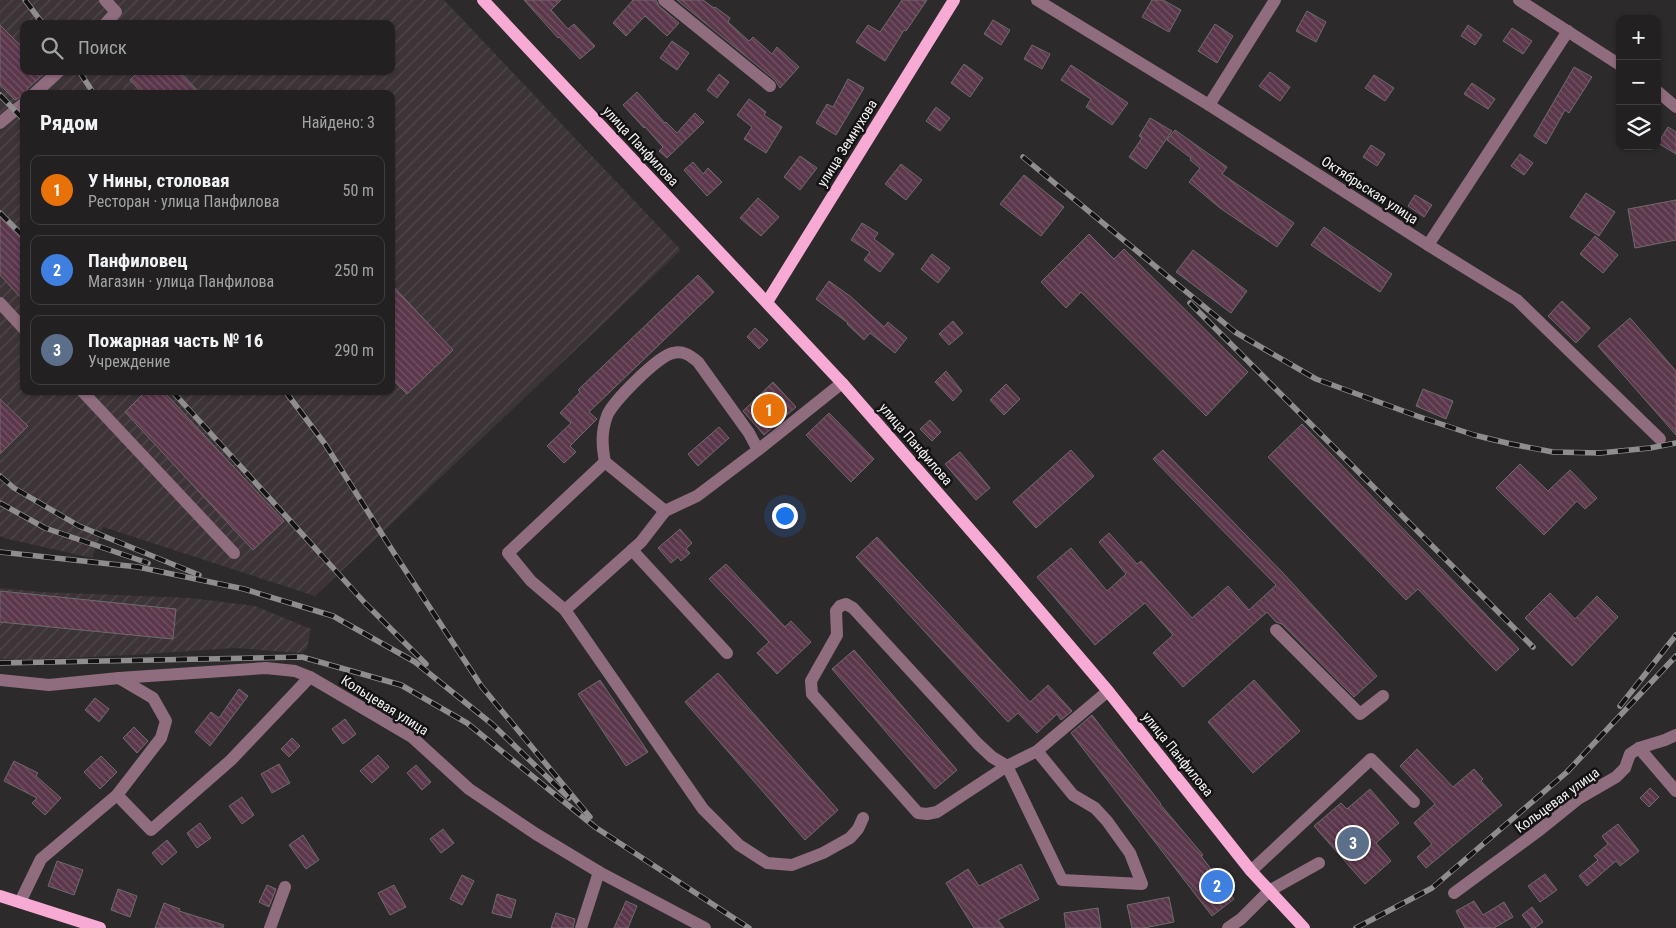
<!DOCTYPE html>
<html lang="ru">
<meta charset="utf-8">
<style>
body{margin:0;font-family:"Roboto Condensed",sans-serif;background:#2e2d2d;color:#f1f3f6}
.controls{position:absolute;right:15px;top:15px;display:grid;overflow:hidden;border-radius:10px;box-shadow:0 1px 4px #0004}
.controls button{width:45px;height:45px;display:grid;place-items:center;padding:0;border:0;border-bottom:1px solid #3f3e3e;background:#222020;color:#f1f3f6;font:25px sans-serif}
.you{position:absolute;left:784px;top:515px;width:18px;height:18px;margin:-12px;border:4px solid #fff;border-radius:50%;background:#1a73e8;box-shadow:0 0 0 8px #1a73e833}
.badge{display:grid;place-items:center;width:32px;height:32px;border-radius:50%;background:#ea580c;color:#fff;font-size:16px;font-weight:700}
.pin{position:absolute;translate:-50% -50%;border:2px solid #fff;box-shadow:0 1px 5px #0006}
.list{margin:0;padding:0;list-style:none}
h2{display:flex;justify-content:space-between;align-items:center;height:65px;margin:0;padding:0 20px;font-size:21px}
h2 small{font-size:16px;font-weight:400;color:#a2a3a5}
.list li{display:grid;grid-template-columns:32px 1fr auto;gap:15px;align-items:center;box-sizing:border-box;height:70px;margin:0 10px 10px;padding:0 10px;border:1px solid #3f3e3e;border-radius:10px}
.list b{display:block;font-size:19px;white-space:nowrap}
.list p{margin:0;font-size:16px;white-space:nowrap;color:#a2a3a5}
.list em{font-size:16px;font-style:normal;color:#a2a3a5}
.icon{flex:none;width:28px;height:28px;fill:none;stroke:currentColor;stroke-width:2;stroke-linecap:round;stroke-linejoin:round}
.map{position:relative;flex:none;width:1676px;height:928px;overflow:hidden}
.search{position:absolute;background:#222020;box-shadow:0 1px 4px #0004;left:20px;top:20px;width:375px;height:55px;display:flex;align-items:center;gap:12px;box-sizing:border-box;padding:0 18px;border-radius:10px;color:#a2a3a5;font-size:19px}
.panel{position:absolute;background:#222020;box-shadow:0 1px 4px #0004;left:20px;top:90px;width:375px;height:305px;border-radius:10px}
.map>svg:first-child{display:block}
</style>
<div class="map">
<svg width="1676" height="928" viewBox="0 0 1676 928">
<defs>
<pattern id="industrial-furrows" width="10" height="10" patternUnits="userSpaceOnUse" patternTransform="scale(1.25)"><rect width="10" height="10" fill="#3d3438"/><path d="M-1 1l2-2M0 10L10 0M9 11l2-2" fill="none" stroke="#50484c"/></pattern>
<pattern id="building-back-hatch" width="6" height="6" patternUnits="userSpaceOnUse" patternTransform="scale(1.25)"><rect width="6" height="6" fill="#5b374b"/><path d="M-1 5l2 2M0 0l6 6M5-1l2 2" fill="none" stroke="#735465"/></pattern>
</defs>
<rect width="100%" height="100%" fill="#2d2a2b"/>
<g fill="url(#industrial-furrows)" fill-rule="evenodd">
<path d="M0,0h444l237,250 -366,346 -212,-69 -11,31 -84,-19 -8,-3zM24,24h367v47h-367zM24,94h367v297h-367z"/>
<polygon points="0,588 41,592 190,598 255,606 311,629 307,648 301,653 235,648 131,655 16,660 0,659"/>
</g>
<g fill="url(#building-back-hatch)" stroke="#6e6b6c">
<polygon points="524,0 561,0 551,10 568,29 574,24 595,46 580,59 559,37 558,38"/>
<polygon points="633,0 656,0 659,6 679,23 667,36 645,16 626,36 613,23"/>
<polygon points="677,0 703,0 714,8 715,7 730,18 728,22 749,41 753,37 772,54 777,47 799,67 780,88 775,80"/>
<polygon points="902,0 927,0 906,31 904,30 885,61 856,42 868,25 880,32"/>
<polygon points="1152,0 1163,0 1181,10 1169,32 1142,17"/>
<polygon points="1307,11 1326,22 1316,42 1296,31"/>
<polygon points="993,20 1010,30 1001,45 984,34"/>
<polygon points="1215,24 1233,36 1217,63 1198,51"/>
<polygon points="0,25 24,49 24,71 47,71 28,88 25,94 15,100 0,85"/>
<polygon points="1468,25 1482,35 1475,45 1461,36"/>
<polygon points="1512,28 1532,41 1523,54 1503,41"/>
<polygon points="672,41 689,53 677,70 660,58"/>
<polygon points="1032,45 1050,54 1042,69 1024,59"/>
<polygon points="964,64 983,78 970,97 951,83"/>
<polygon points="1071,65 1128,103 1112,125 1086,107 1091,99 1061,80"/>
<polygon points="1574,67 1592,77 1569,113 1565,110 1546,144 1534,136"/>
<polygon points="139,71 179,71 201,94 143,94 130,80"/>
<polygon points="1270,72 1290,87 1280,101 1259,86"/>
<polygon points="719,74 729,82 717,98 707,90"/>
<polygon points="1374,75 1394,88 1385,101 1365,88"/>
<polygon points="848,79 864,88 836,135 816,123 827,104 833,107"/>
<polygon points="1472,83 1495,99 1488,109 1464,94"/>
<polygon points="637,92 665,123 666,122 677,133 695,113 704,122 667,158 659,151 663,147 645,127 644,128 623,105"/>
<polygon points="749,99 766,112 764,115 782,127 766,153 744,139 752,127 737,115"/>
<polygon points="936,107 950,118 940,131 926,121"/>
<polygon points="1150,118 1172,131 1146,169 1129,157 1142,138 1139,136"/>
<polygon points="1668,127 1676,132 1676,154 1658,143"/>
<polygon points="1175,130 1227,167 1222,174 1294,223 1277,247 1220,208 1189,182 1200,168 1190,160 1191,158 1167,140"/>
<polygon points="1371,145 1385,154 1377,166 1363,157"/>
<polygon points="1520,154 1533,163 1524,175 1511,166"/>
<polygon points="800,156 817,168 800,190 784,177"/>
<polygon points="693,162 703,174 708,168 722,182 707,196 684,170"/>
<polygon points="901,164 922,180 906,200 885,184"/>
<polygon points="1024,175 1064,207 1041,236 1000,204"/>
<polygon points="1586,193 1615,212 1599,236 1570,217"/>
<polygon points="1415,195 1432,205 1424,217 1408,206"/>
<polygon points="758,198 779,217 761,236 740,218"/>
<polygon points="1676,200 1676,240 1635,248 1628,209"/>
<polygon points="0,214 24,239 24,301 0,275"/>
<polygon points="862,223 878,233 874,239 894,254 880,272 864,260 870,252 851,240"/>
<polygon points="1324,227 1392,274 1380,292 1311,245"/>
<polygon points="1089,234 1114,259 1124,249 1248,372 1206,416 1081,292 1066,308 1041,282"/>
<polygon points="1595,236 1618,255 1603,273 1580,254"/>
<polygon points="1193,250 1247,291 1231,313 1176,272"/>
<polygon points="932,254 950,268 938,283 921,269"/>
<polygon points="698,275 714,292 589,412 597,419 570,446 576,452 564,463 547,446 571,423 560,413 580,392 578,390"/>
<polygon points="829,281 850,296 884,327 888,322 907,338 895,353 870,333 864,340 847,324 848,323 816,299"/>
<polygon points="391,284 453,350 407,394 391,378"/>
<polygon points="1562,301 1590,328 1576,343 1548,316"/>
<polygon points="1630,318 1676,371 1676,435 1598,346"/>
<polygon points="953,321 963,333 949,345 939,334"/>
<polygon points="755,328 768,340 759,349 747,337"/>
<polygon points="946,371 962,391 953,401 935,382"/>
<polygon points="773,382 796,407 764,435 743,411"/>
<polygon points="1006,384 1020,399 1004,415 990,400"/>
<polygon points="1423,389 1453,401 1446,419 1416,406"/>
<polygon points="146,391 163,391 284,521 253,550 125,412"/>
<polygon points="0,399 28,426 0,454"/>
<polygon points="829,413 874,459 851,482 806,435"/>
<polygon points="930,420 941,432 932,441 920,429"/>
<polygon points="1302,424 1519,649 1496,671 1418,589 1406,600 1268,457"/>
<polygon points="719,427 729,438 698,466 688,454"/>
<polygon points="1071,450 1094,476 1036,528 1013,502"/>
<polygon points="1163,450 1283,573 1377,676 1354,697 1282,624 1276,622 1267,612 1183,687 1153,653 1173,635 1145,603 1095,645 1037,577 1071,548 1107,591 1126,574 1099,542 1109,533 1137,564 1141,561 1192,618 1228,586 1249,610 1276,585 1153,459"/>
<polygon points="960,452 990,488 976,500 945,464"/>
<polygon points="1520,464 1548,491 1570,470 1597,498 1585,509 1577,501 1544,535 1496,488"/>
<polygon points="680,529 692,543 686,549 690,553 681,561 678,557 671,563 658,548"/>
<polygon points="877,537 1030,702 1048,685 1072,711 1061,720 1057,714 1037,733 1018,713 1008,722 856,557"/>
<polygon points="726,564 785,627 791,621 811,642 777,674 757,653 769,642 709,579"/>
<polygon points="0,591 176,609 173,639 0,622"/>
<polygon points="1550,593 1575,619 1597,596 1618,617 1572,666 1525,618"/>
<polygon points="854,650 957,770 935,789 832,669"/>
<polygon points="718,673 838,810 805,840 685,702"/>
<polygon points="600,680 648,752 626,766 578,694"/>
<polygon points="1254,680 1300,731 1253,773 1208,722"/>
<polygon points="239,689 248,696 210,746 195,732 211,712 219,718"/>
<polygon points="95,698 109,709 99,722 85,710"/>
<polygon points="1092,715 1161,804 1160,804 1203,855 1201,856 1234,899 1212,916 1071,733"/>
<polygon points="345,719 356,734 343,744 332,729"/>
<polygon points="134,727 148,741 137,753 123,738"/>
<polygon points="292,738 300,746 289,757 281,749"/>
<polygon points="1417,749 1453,787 1474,769 1483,779 1481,781 1502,805 1426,868 1417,857 1432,844 1414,823 1435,804 1400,766"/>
<polygon points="378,755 389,767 372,783 360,771"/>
<polygon points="101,756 117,772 100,789 84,772"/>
<polygon points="14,761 38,773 36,776 61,798 45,815 32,803 37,798 4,781"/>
<polygon points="279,764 290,783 272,793 261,774"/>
<polygon points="416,765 431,782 422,790 407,773"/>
<polygon points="1650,788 1659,797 1649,807 1640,798"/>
<polygon points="1370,789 1399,823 1376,843 1391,861 1365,884 1314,826 1341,803 1347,809"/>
<polygon points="242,797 254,815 242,824 229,806"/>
<polygon points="200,823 211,838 197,848 187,833"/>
<polygon points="1618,824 1639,851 1620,866 1616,861 1587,886 1579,876 1598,860 1594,856 1608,844 1602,836"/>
<polygon points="443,829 454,843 441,853 430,839"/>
<polygon points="303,835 319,860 306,869 289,845"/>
<polygon points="167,840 177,852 162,865 152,853"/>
<polygon points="57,861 83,870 74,895 48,886"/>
<polygon points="1021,864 1039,899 998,920 1004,928 974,928 946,883 968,869 979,886"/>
<polygon points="1545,874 1557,890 1540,902 1528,886"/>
<polygon points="462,875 474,881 462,905 450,899"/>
<polygon points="267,885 276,889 269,907 259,902"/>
<polygon points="394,885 406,907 390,915 378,893"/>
<polygon points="118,889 137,896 130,917 111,910"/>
<polygon points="497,894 516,900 511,918 492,913"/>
<polygon points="1169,897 1174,922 1144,928 1132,928 1127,905"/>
<polygon points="626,901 637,906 628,928 614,928"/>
<polygon points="1474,901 1483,915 1504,902 1513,917 1494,928 1465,928 1456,911"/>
<polygon points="164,903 180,909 179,911 224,925 223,928 155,928"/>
<polygon points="1532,907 1543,922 1535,928 1532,928 1522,915"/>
<polygon points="1098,908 1101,928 1066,928 1064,913"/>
<polygon points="556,913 575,919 573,928 551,928"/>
</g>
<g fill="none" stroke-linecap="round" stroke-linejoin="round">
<g stroke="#906c7f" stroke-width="12">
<polyline points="664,0 770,86"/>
<polyline points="1037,0 1209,105 1428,245 1517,300 1660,439"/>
<polyline points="1519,0 1620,65"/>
<polyline points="105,24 116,12 105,0"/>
<polyline points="1657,91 1676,107"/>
<polyline points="34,94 59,71"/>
<polyline points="1209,105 1275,0"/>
<polyline points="0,123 24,103"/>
<polyline points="1428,245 1568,31"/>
<polyline points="0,303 24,329"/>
<polyline points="82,391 234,553"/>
<path d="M758,450l-61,46 -32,15 -60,-49c-3,-16 -4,-30 2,-46 5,-14 51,-60 66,-63 10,-3 18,3 25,9l51,71 9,17 84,-67"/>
<polyline points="605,462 508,553 531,581 565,610 641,542 665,511"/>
<polyline points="632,550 727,653"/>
<polyline points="565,610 703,809 739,845 767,863 792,865 823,853 850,838 858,829 863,818"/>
<polyline points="1276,630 1360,714 1383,696"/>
<polyline points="0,680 49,685 119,678 266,668 295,671 310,677 412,737 469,789 536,834 599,872 705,928"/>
<polyline points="1639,748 1676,791"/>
<polyline points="1037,751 1073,795 1095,808 1107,821 1130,853 1142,884 1062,880 1007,766 992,757 978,744 853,608 846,604 840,606 836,611 837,635 811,681 812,694 918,813 927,814 937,812 1007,766 1037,751 1108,691"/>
<polyline points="117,795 151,830 231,760 310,677"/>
<polyline points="1251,871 1371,759 1414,802"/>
<polyline points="1454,893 1537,832 1578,799 1616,777 1625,768 1630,754 1639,748 1665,740 1676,735"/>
<polyline points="20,902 41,859 117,795 161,738 166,721 153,698 119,678"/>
<polyline points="270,928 285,887"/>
<polyline points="581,928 599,872"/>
<polyline points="1228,928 1241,919 1269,891 1319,863"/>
</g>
<g stroke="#f7abd4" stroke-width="12">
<polyline points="483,0 842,383 993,556 1108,691 1251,871 1304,928"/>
<polyline points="767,302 954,0"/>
<polyline points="0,896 100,928"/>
</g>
<defs>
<g id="rail">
<polyline points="25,0 43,24"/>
<polyline points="79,71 94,94"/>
<polyline points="0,95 24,120"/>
<polyline points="1023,157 1235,332 1316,379 1417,416 1474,435 1511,444 1553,452 1600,453 1650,448 1676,443"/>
<polyline points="0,213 24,237"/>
<polyline points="1190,303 1533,647"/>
<polyline points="172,391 365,603 426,664"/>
<polyline points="285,391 325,444 394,553 482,687 590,817"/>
<polyline points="0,476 14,488 79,526 199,575"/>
<polyline points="0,503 45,528 148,563"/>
<polyline points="0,552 138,567 244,589 333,616 415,662 492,724 569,798"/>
<polyline points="0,663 302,657 401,685 467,723 595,827 749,928"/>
<polyline points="1620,706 1676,635"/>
<polyline points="1356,928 1432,888 1567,772 1676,656"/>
</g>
</defs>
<use href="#rail" stroke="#908d8e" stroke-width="5.5"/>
<use href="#rail" stroke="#141314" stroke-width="4" stroke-dasharray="11" stroke-linecap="butt"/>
</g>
<g text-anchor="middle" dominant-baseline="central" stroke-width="5" stroke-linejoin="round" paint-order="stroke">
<g font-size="14" fill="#f3f1f2" stroke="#141314">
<text transform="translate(847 143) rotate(-58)">улица Земнухова</text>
<text transform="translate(641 146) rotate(47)">улица Панфилова</text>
<text transform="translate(1370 190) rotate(33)">Октябрьская улица</text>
<text transform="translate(916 444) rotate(49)">улица Панфилова</text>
<text transform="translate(385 705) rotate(32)">Кольцевая улица</text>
<text transform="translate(1178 754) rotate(51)">улица Панфилова</text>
<text transform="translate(1557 800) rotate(-36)">Кольцевая улица</text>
</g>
</g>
</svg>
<div class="controls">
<button>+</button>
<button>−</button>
<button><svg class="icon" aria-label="layers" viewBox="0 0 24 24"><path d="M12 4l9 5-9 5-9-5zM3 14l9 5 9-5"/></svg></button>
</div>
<div class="you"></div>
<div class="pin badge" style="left:769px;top:410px;background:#e8710a">1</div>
<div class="pin badge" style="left:1217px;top:886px;background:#3f7fe0">2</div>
<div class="pin badge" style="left:1353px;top:843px;background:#5c6f8a">3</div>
<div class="search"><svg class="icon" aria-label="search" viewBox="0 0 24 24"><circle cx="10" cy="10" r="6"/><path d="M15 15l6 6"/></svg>Поиск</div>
<section class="panel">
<h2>Рядом<small>Найдено: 3</small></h2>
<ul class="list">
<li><span class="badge" style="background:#e8710a">1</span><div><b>У Нины, столовая</b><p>Ресторан · улица Панфилова</p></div><em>50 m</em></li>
<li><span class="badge" style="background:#3f7fe0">2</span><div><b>Панфиловец</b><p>Магазин · улица Панфилова</p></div><em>250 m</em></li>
<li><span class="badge" style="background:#5c6f8a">3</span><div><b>Пожарная часть № 16</b><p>Учреждение</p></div><em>290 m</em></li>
</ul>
</section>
</div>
